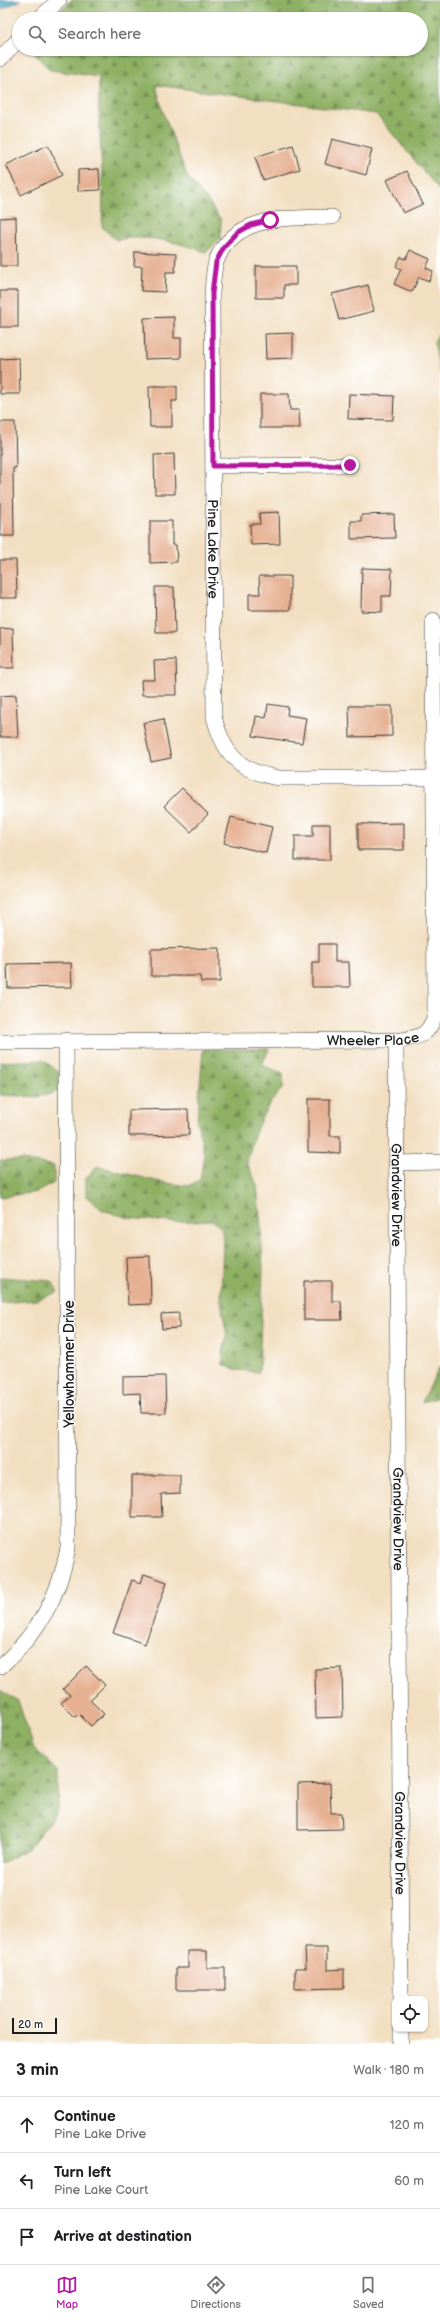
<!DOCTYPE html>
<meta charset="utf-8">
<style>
body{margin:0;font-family:"Balsamiq Sans",sans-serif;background:#f2f2f2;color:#202124}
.controls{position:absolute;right:12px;bottom:12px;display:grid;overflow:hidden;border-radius:8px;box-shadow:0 1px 3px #0004}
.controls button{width:36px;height:36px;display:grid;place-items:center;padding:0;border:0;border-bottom:1px solid #e0e0e0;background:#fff;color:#202124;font:20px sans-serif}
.scale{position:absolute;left:12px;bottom:10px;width:45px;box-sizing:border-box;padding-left:4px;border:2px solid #1c1c1c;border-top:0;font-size:11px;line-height:14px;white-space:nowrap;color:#1c1c1c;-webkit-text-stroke:3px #fff;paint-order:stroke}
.stop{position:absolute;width:12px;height:12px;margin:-9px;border:3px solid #b5179e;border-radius:50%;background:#fff}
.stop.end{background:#b5179e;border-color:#fff;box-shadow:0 1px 4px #0008}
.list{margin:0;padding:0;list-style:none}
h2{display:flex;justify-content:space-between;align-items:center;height:52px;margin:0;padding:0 16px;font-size:17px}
h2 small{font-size:13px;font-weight:400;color:#757577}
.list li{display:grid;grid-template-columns:26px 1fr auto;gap:12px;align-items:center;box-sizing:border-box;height:56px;padding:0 16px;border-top:1px solid #e0e0e0}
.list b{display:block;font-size:15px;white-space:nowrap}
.list p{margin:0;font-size:13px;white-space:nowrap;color:#757577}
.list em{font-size:13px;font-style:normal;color:#757577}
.icon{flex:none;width:22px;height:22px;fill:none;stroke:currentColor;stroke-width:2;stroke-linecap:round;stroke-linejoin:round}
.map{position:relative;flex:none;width:440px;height:2044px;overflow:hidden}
.search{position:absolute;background:#fff;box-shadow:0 1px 3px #0004;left:12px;right:12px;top:12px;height:44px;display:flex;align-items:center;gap:10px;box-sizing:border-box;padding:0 14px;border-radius:22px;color:#757577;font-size:15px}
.sheet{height:220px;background:#fff}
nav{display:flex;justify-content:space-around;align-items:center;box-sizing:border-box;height:56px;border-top:1px solid #e0e0e0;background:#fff;font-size:11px;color:#757577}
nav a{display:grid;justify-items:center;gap:2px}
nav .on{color:#b5179e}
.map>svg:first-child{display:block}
</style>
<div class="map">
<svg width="440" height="2044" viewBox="0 0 440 2044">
<defs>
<pattern id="forest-firs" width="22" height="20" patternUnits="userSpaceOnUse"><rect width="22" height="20" fill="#8eb064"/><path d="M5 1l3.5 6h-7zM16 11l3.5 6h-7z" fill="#738e52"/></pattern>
<pattern id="water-waves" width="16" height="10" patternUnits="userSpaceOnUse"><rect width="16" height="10" fill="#4eaacc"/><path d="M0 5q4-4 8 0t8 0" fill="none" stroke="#408aa5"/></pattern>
</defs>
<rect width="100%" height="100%" fill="#fff"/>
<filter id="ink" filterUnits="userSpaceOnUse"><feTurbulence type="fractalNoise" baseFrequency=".025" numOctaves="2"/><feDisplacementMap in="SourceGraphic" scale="8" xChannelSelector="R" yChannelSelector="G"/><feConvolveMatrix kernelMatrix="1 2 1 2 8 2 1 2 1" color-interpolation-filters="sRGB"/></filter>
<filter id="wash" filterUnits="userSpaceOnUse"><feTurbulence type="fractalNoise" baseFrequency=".012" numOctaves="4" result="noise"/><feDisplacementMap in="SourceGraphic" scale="16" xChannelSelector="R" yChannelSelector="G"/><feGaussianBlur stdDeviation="0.9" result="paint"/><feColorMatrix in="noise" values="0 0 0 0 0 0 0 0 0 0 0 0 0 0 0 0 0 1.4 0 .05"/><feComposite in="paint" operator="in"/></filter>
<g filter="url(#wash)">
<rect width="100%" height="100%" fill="#f2dfc1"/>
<g fill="url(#forest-firs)" stroke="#556640">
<path d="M71,0h369v191l-64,-77 -220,-29 6,24 25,67 20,24 14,20 -1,20 -14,12c-30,-10 -58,-18 -90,-12l-14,-13c3,-50 -5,-100 -3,-150l-49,-7 -20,-21h391v-30h-370z"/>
<polygon points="440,332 440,373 434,341"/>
<path d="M203,1049h66l-7,16 21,8v15c-21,21 -30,47 -36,75l10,22 4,43 2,42 -4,102 -22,-2 -14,-5v-13l4,-16 -6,-34 2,-65 -2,-9 -9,-8 -41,2 -42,-4 -27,-8 -16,-15v-17l11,-12 63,16 28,4 12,-6 4,-25 -7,-34z"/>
<polygon points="43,1060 59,1072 59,1091 40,1097 0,1095 0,1062"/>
<polygon points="0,1160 23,1160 54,1166 54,1183 37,1192 0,1197"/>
<polygon points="0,1277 52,1281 58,1292 36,1300 0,1303"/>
<polygon points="440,1366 440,1397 422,1402"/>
<polygon points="0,1690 18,1701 34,1748 58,1771 58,1810 29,1848 0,1864"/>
</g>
<polygon fill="url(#water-waves)" stroke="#356374" points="0,0 21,0 0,10"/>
<g id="blocks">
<g fill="#e6b193">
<polygon points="332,139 372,149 366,175 325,164"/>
<polygon points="48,145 62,175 21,195 6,165"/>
<polygon points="293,145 300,169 263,180 255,157"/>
<polygon points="99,169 100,190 78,191 78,170"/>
<polygon points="407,171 423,204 403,213 387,180"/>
<polygon points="16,217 17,266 0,266 0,218"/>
<polygon points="410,250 430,259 426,268 433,271 429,281 419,277 412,292 394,284 401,269 396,266 401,257 406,259"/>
<polygon points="135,252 176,254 175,272 166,272 165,292 141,291 142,266 134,266"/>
<polygon points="256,266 296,266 296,285 284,285 284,298 256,298"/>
<polygon points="368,285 374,311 339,320 332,294"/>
<rect x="0" y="291" width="18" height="36"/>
<polygon points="174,317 174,338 181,338 181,358 145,359 144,318"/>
<polygon points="293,333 293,358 266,359 265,334"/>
<polygon points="19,358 20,394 0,394 0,359"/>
<polygon points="149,386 177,386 177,401 172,401 172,427 150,427"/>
<polygon points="260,394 289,394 290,410 299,410 300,428 260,428"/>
<polygon points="349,394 394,396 393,420 348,419"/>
<polygon points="0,422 15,422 16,468 13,468 14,536 0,536"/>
<polygon points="174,454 175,494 155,494 154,455"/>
<polygon points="279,512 280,544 251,545 250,524 260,524 259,513"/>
<polygon points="394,514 395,538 351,539 351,521 361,521 361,515"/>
<polygon points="150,521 172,521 172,545 176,545 177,562 150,563"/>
<polygon points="0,560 16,560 17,598 0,598"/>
<polygon points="362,568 392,569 391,596 382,596 382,612 361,611"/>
<polygon points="259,576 290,576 290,610 249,610 249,594 260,594"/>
<polygon points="155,587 174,587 175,633 156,633"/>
<polygon points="13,628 14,668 0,668 0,629"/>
<polygon points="176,660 177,695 142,695 141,680 155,680 154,661"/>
<polygon points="16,695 18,737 0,737 0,696"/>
<polygon points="268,704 288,707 287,715 306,718 302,743 253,736 256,716 266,718"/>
<polygon points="349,706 392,706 392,736 350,737"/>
<polygon points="163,719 171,758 151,762 143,723"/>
<polygon points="182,788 208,814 191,832 164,806"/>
<polygon points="231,817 272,827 266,853 224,843"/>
<polygon points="404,823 404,850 358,850 358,824"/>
<polygon points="313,824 330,824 330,860 295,860 295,836 313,836"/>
<polygon points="319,944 335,944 335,962 349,962 350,987 312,987 312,962 319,962"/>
<polygon points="220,948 220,982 201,982 200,976 151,976 151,949"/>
<polygon points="71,963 72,987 8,988 7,964"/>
<polygon points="308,1099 330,1099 330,1136 340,1136 340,1153 308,1152"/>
<polygon points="188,1109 189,1135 129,1136 129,1110"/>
<polygon points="150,1256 151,1304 128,1305 126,1257"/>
<polygon points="304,1281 332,1281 332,1301 341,1301 342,1320 304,1320"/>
<polygon points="179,1313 179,1328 162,1329 161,1314"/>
<polygon points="165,1376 166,1413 141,1413 140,1393 123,1394 123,1377"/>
<polygon points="132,1475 180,1475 180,1493 161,1494 162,1517 132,1517"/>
<polygon points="144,1574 167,1582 145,1644 113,1633 132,1580 141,1583"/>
<polygon points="86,1666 105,1685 90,1700 104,1714 91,1726 79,1714 75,1717 61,1703 70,1695 63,1689"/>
<polygon points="342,1668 343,1717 316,1718 315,1669"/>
<polygon points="330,1783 331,1813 341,1813 342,1829 298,1830 298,1784"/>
<polygon points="305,1948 327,1948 327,1970 344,1969 344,1988 295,1989 295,1968 306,1968"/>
<polygon points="188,1951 207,1951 207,1968 225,1968 225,1990 176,1990 176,1968 188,1968"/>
</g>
</g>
</g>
<g filter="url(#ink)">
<use href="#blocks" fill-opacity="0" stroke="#3c3935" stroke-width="1"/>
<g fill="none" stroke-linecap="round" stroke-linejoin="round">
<defs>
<g id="minor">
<polyline points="39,19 59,0"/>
<polyline points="0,59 19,39"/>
<path id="s1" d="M332,217c-42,1 -99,-3 -116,45 -3,10 -3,21 -4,31l2,424c10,38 26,55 65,61h156"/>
<polyline points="213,466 350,465"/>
<path id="s2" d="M396,1040l5,959"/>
<path id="s3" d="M0,1042l402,-2c20,-4 25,-4 33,-24l-2,-396"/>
<polyline points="396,1163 440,1162"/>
<path d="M0,1667c38,-34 59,-69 68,-119l-2,-508"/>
<polyline points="401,2029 401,2044"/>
</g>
</defs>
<use href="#minor" stroke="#3c3935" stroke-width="16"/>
<use href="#minor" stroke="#fff" stroke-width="15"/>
</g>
</g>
<g fill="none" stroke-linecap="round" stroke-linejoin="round" filter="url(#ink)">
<polyline stroke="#b5179e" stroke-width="5" points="270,220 251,225 237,233 224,247 216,262 212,293 213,466 350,465"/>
</g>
<g text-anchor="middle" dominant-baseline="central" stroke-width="3" stroke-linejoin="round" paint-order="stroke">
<g font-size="14" fill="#1c1c1c" stroke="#fff">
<text stroke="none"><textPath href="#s1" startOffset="421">Pine Lake Drive</textPath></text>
<text stroke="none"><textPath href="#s3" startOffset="373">Wheeler Place</textPath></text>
<text stroke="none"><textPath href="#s2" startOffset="155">Grandview Drive</textPath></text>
<text transform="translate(69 1364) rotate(-90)">Yellowhammer Drive</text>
<text stroke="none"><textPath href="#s2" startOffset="479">Grandview Drive</textPath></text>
<text stroke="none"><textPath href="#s2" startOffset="803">Grandview Drive</textPath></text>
</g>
</g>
</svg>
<div class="controls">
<button><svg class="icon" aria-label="locate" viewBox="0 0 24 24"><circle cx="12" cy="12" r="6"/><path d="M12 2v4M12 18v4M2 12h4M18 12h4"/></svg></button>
</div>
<div class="scale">20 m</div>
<div class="stop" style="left:270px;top:220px"></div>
<div class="stop end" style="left:350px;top:465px"></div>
<div class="search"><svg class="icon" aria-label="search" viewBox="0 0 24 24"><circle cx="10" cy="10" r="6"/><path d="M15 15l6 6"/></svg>Search here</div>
</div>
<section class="sheet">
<h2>3 min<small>Walk · 180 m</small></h2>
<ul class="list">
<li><svg class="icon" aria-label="ahead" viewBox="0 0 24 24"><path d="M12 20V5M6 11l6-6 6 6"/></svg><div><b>Continue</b><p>Pine Lake Drive</p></div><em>120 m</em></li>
<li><svg class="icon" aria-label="left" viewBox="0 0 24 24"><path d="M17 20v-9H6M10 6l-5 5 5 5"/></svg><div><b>Turn left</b><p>Pine Lake Court</p></div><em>60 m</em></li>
<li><svg class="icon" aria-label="arrive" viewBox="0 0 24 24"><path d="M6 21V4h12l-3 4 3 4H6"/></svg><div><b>Arrive at destination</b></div></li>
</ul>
</section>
<nav>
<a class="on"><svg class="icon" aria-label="map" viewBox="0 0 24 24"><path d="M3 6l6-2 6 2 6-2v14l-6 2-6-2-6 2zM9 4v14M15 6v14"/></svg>Map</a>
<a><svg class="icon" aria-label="directions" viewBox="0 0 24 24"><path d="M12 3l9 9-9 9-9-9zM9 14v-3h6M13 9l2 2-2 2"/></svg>Directions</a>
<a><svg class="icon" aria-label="saved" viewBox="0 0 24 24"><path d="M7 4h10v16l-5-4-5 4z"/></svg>Saved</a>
</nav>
